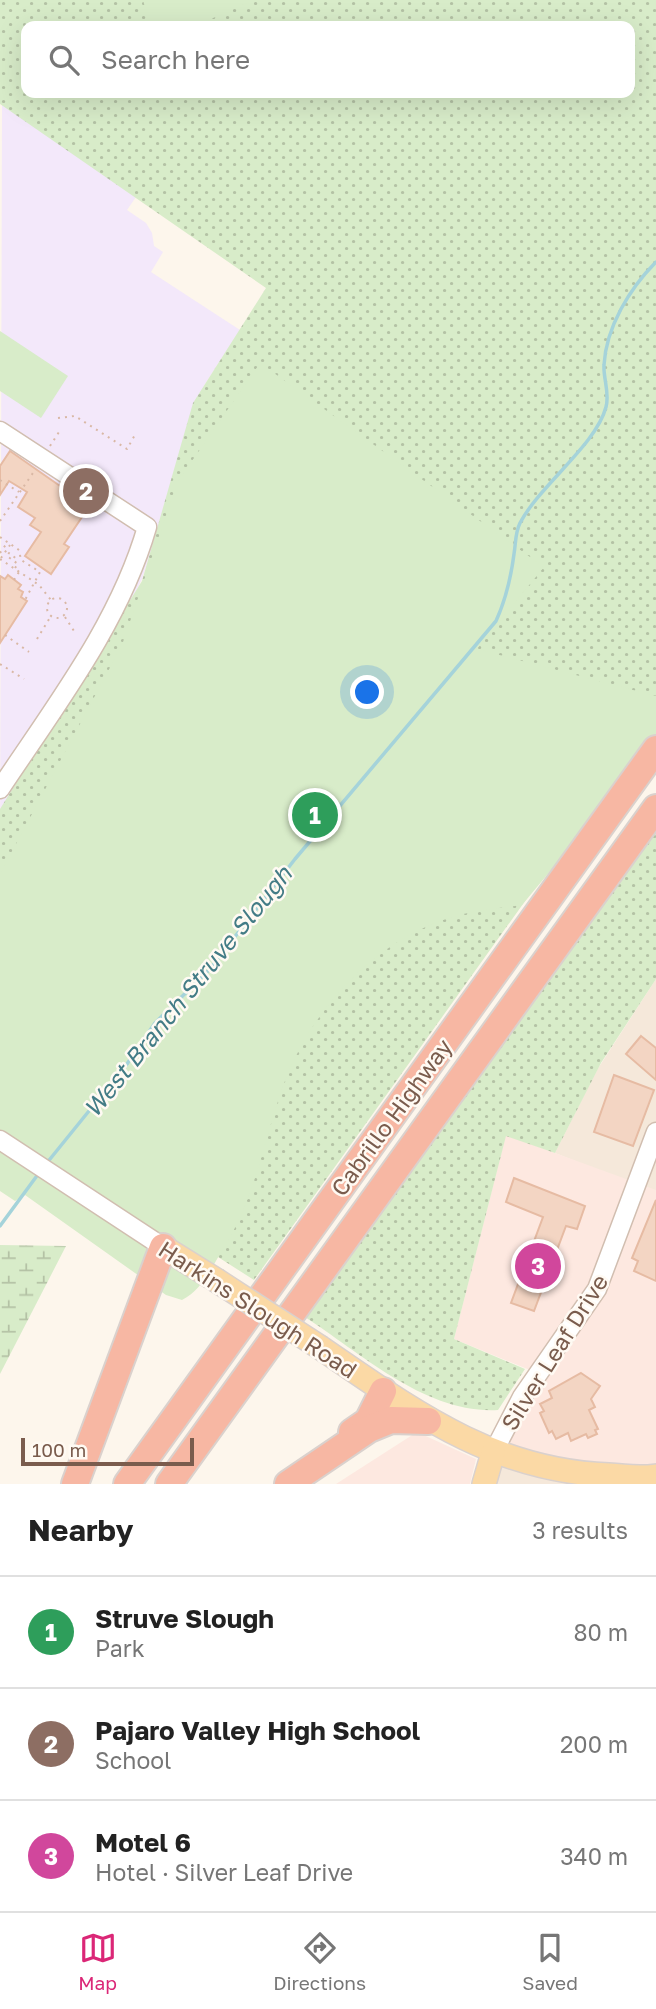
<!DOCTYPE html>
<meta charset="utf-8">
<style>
body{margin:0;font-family:"Golos Text",sans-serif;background:#f6f6f6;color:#222}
.scale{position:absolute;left:21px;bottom:18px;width:173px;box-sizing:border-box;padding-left:7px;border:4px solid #7a5c4d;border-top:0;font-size:19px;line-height:24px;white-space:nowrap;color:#7a5c4d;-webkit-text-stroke:5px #fffaf3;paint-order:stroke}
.you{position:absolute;left:368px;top:693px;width:24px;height:24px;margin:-18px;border:5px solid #fff;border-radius:50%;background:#1a73e8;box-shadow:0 0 0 10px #1a73e833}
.badge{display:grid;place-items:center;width:46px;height:46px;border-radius:50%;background:#db2777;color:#fff;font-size:23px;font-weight:700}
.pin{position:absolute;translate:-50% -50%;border:4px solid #fff;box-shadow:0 2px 7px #0006}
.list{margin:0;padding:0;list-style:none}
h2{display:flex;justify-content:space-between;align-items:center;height:91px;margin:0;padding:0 28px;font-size:30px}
h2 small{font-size:23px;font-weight:400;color:#767676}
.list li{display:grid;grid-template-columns:46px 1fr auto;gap:21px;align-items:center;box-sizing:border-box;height:112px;padding:0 28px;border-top:2px solid #e0e0e0}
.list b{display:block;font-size:26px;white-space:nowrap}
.list p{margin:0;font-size:23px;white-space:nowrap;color:#767676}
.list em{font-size:23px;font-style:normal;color:#767676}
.icon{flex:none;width:38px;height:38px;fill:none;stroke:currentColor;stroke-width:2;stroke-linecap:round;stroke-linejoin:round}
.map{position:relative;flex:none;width:656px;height:1484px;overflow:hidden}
.search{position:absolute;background:#fff;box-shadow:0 7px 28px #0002;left:21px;right:21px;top:21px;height:77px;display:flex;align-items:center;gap:18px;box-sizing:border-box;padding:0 24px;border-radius:14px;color:#767676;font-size:26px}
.sheet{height:427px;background:#fff}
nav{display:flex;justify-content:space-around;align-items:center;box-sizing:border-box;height:98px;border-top:2px solid #e0e0e0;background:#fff;font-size:19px;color:#767676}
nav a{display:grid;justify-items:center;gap:4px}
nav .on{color:#db2777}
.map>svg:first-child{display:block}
</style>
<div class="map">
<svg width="656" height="1484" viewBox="0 0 656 1484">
<defs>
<pattern id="grass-dots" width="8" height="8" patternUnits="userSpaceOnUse" patternTransform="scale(1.75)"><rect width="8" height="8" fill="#d8ecc9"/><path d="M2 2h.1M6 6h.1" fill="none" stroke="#b4c2a5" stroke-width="1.8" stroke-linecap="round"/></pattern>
<pattern id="wetland-marsh" width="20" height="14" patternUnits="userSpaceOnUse" patternTransform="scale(1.75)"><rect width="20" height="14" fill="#d8ecc9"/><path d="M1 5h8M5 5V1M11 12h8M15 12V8" fill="none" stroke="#b4c2a5"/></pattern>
</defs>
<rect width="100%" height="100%" fill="#fdf6ec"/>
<g fill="#f5e8da">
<polygon points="656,979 656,1193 555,1153 597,1070"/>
<polygon points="496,1465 531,1474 616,1484 492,1484"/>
</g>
<g fill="#fde8e0">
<polygon points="506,1135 656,1190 656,1466 588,1471 506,1446 537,1373 454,1339"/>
<polygon points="417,1432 476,1459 470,1484 336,1484"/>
</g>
<polygon fill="#f3e8fa" points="2,103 138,194 127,210 146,223 152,233 154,246 163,252 151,272 240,330 205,384 142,579 0,866"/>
<g fill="url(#grass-dots)" fill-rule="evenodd">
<path d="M0,0h656v718l-402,562 -254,-162v-309l142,-228 51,-178 73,-115 -266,-184zM26,26h604v67h-604z"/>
<path d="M656,828v151l-55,84 -46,90 -49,-17 -52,203 71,30 -27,41c-72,4 -136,-56 -193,-93z"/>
</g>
<polygon fill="url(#wetland-marsh)" points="0,1245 66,1246 0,1374"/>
<g fill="#d8ecc9">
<polygon points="143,0 254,0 195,26 150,26"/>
<polygon points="0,331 68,376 41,418 0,391"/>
<path d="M260,363l284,204 -67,82 179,47v48l-134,161c-21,3 -43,5 -63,10 -86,23 -154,100 -180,183 -17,51 -26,104 -55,149 -12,20 -21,42 -42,53l-16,-5 -141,-100 -10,6 -15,-10v-317l122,-229 56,-164z"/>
</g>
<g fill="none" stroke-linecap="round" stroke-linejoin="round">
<g stroke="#a5d3da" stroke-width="3.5">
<path d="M46,1164l81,-100 28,-41 55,-54 85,-110 201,-238c10,-22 15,-44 18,-67 2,-12 1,-21 6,-31 20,-38 76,-78 86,-116 4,-14 -3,-29 -2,-42 2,-38 26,-77 52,-103"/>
<polyline points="0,1226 39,1173"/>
</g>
</g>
<g fill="#f3d5c3" stroke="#e6bba3" stroke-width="2">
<polygon points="10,451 80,500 75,508 84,514 64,544 69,547 51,574 25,556 41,532 30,525 35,518 18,507 27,492 9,481 0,495 0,466"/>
<polygon points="8,575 21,585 18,589 23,592 21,597 27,601 0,643 0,576 5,579"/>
<polygon points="641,1036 656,1048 656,1080 626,1054"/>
<polygon points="614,1075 654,1090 633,1146 594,1132"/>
<polygon points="514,1178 585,1206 577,1229 566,1226 534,1311 511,1303 543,1217 506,1202"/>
<polygon points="656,1200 656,1281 634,1271 638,1261 632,1258"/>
<polygon points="581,1373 600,1386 591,1399 595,1407 589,1410 598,1429 595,1430 597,1434 588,1438 586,1434 571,1441 568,1433 556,1439 552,1431 549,1433 540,1413 544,1411 540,1404 552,1398 549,1391"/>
</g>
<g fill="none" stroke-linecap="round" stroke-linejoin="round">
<defs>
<g id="minor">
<path d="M0,431l147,96c-28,97 -92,179 -147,262"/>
<polyline points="0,1140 163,1247"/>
<polyline points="493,1453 522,1397 597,1289 656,1132"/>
</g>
<g id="major">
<polyline points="163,1247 216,1280"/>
<path d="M321,1348c92,63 172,123 288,127 19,1 27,4 47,1"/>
<polyline points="484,1484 493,1453"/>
</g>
<g id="highway">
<polyline points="352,1432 368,1421 383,1391"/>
<polyline points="75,1484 163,1247"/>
<polyline points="127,1484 656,749"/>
<polyline points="169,1484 656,808"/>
<polyline points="288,1484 369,1429 391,1420 428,1421"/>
</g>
</defs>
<use href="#minor" stroke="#d1beb0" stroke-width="21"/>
<use href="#major" stroke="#dad1cd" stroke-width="26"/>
<use href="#highway" stroke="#dad1cd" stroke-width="30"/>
<g stroke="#d9b8a5" stroke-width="2" stroke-dasharray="2 5" stroke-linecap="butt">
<polyline points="58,418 75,416 127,449 136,433"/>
<polyline points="50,446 59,432"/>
<polyline points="0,480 19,492"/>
<polyline points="0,521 35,470"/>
<polyline points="0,537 19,550 21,560 40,572 25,600"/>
<polyline points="0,553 7,543"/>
<polyline points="1,558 10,545"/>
<polyline points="0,559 39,585 51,600"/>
<polyline points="15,568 18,564 7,556 9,553 18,560"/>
<polyline points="14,580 19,572"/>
<circle cx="57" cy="608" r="10"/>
<polyline points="65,617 74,631"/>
<polyline points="5,635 29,652"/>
<polyline points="37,639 51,616"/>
<polyline points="0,664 24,679"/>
</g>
<use href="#minor" stroke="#fff" stroke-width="18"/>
<use href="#major" stroke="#fbd9a5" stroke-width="23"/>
<use href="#highway" stroke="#f7b7a3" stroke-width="26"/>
<defs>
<polyline id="major-bridge" points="216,1280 321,1348"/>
</defs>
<use href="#major-bridge" stroke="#dad1cd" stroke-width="26" stroke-linecap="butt"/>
<use href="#major-bridge" stroke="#fbd9a5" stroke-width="23"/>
</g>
<g text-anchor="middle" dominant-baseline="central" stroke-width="5" stroke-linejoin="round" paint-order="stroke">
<g font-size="23" fill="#7a5c4d" stroke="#fffaf3">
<text transform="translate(391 1117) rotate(-54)">Cabrillo Highway</text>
<text transform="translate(258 1309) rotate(33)">Harkins Slough Road</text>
<text transform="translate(554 1352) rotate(-58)">Silver Leaf Drive</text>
</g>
<g font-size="24" font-style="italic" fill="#437c86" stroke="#fffaf3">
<text transform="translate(187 991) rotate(-51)">West Branch Struve Slough</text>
</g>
</g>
</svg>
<div class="scale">100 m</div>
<div class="you"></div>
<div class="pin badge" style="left:315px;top:815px;background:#2e9e5b">1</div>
<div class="pin badge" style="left:86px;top:491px;background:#8d6e63">2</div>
<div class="pin badge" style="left:538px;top:1266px;background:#d1479c">3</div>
<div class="search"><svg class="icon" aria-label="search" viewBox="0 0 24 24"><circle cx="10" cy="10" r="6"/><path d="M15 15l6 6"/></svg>Search here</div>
</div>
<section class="sheet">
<h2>Nearby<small>3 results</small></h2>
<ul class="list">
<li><span class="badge" style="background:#2e9e5b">1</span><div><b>Struve Slough</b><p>Park</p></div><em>80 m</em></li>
<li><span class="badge" style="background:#8d6e63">2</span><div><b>Pajaro Valley High School</b><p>School</p></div><em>200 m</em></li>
<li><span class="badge" style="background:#d1479c">3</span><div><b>Motel 6</b><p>Hotel · Silver Leaf Drive</p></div><em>340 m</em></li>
</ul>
</section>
<nav>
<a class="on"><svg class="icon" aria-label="map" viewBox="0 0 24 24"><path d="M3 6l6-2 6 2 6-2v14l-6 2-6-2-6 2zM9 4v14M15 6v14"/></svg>Map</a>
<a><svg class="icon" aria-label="directions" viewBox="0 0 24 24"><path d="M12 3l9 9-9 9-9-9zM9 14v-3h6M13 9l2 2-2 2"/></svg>Directions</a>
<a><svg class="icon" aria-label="saved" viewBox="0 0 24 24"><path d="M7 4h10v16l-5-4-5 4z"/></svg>Saved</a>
</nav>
